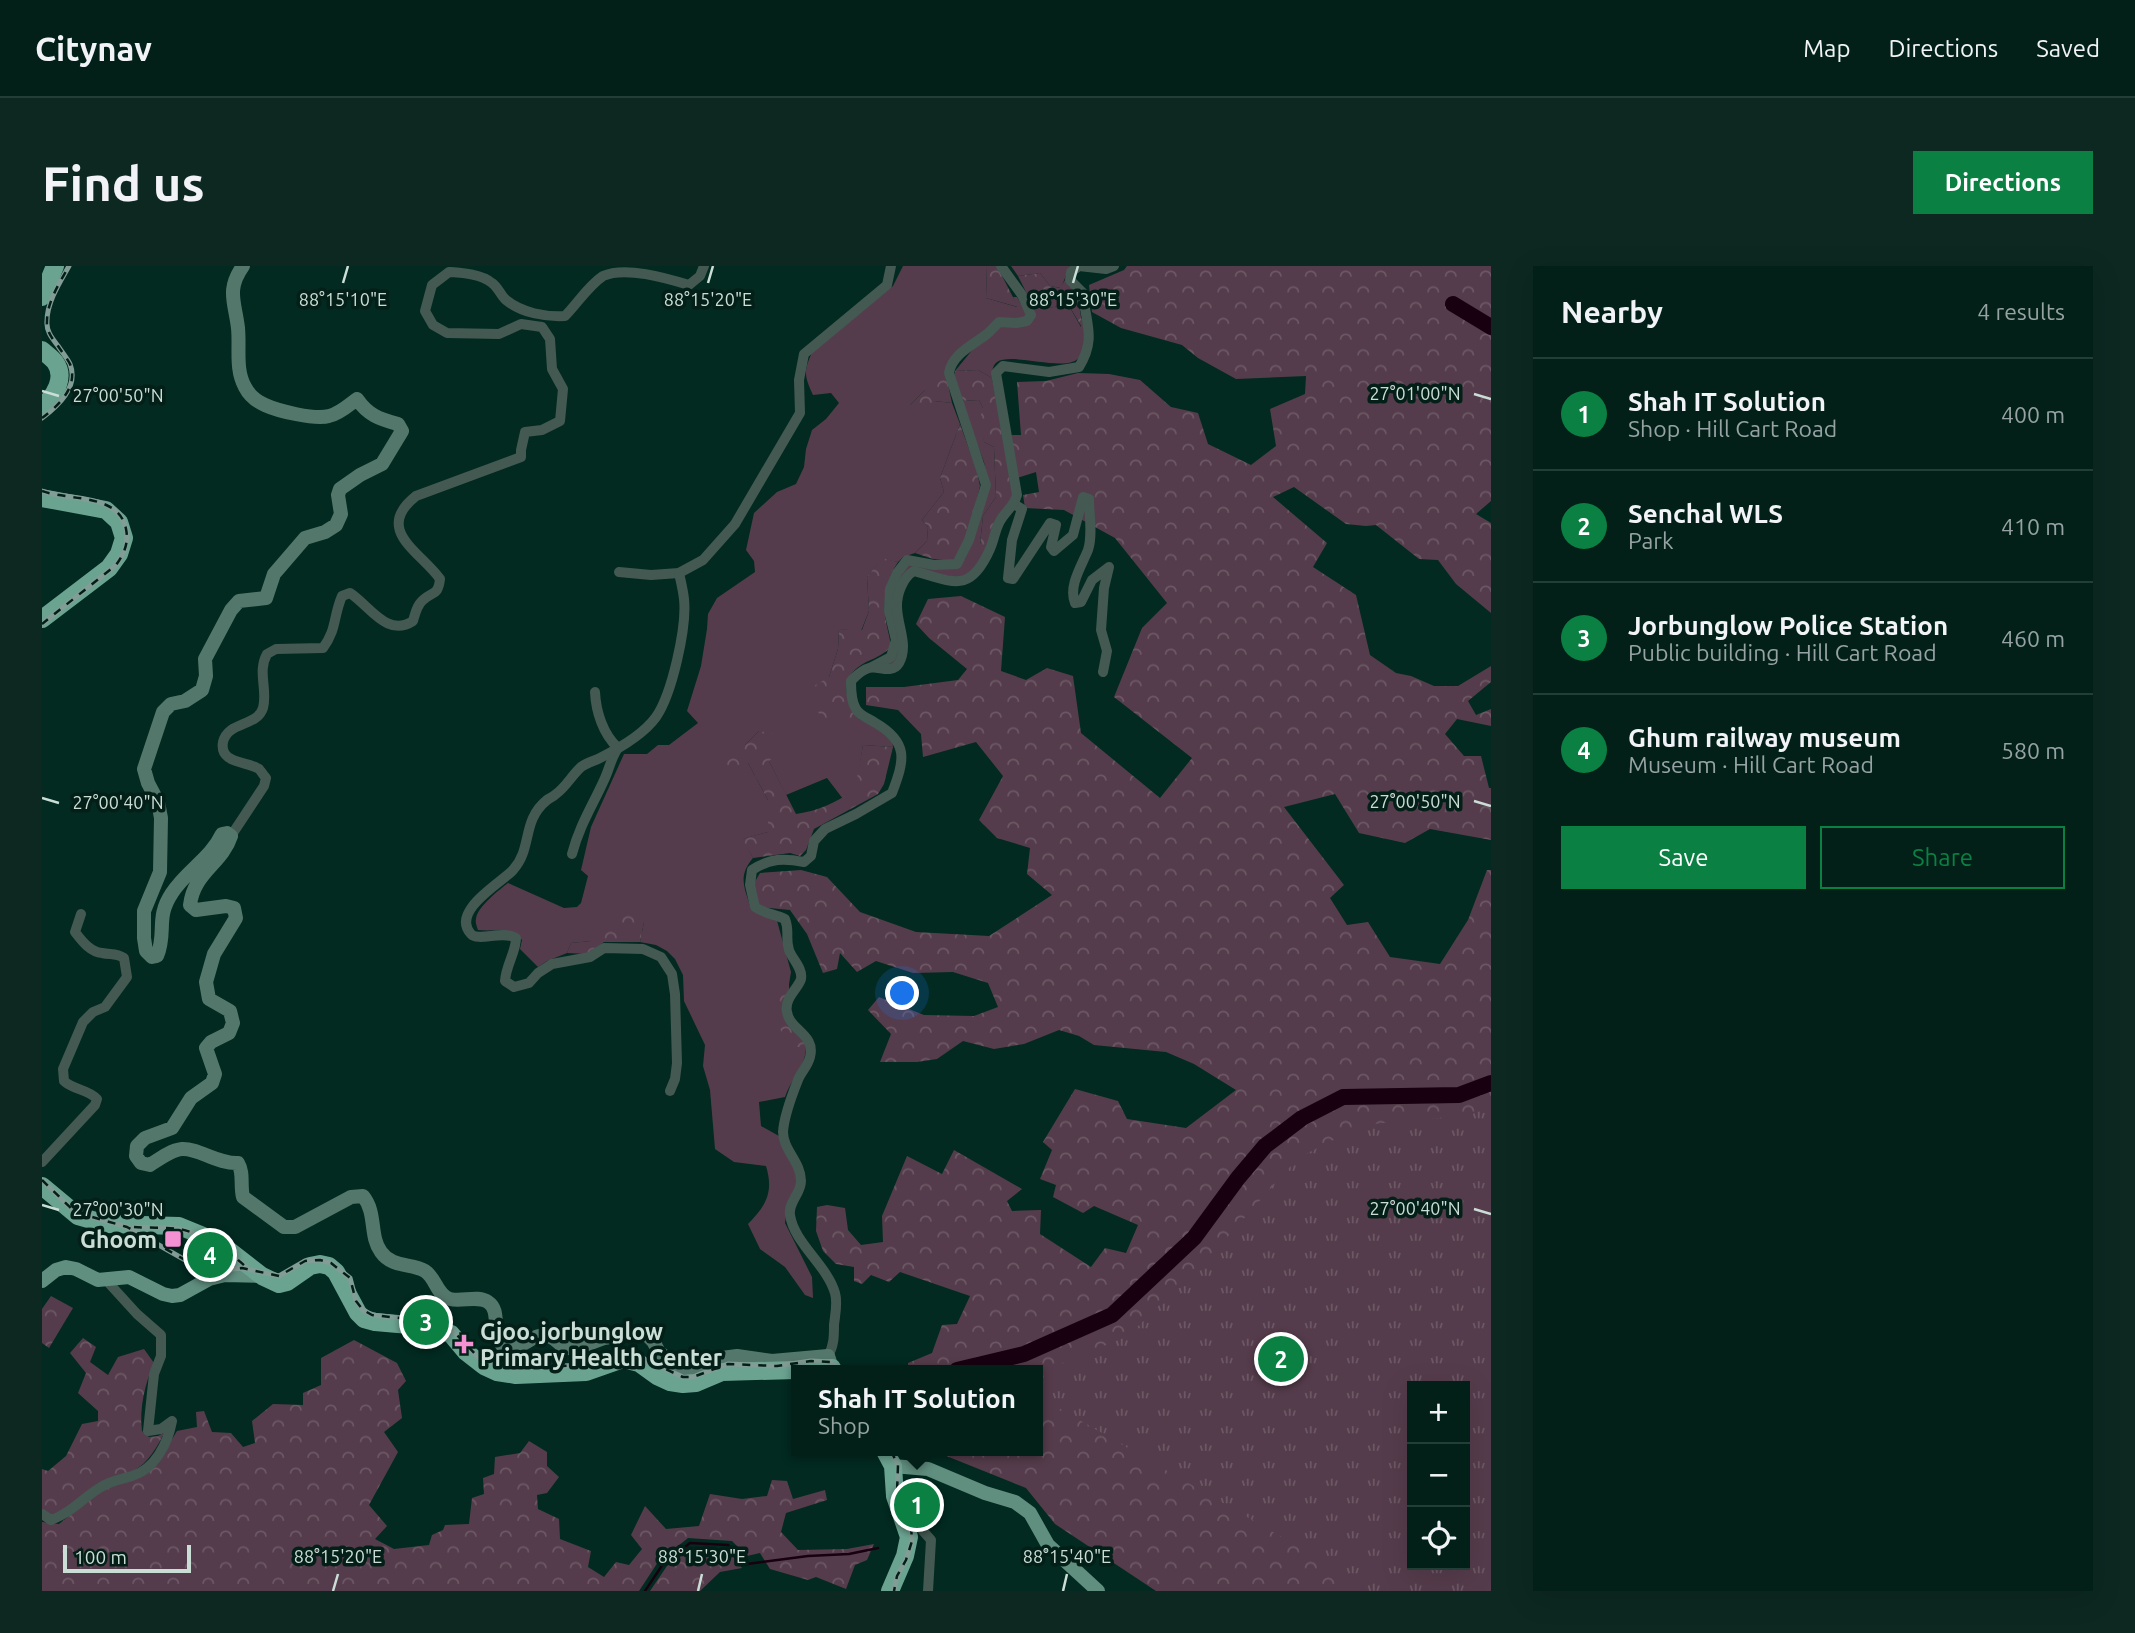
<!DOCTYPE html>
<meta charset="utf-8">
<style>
body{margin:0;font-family:Ubuntu,sans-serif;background:#0c2821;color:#f1f3f6}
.controls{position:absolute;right:21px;bottom:21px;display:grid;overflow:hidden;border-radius:0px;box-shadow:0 7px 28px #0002}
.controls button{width:63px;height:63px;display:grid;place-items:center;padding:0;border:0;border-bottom:2px solid #233e37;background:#022018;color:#f1f3f6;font:35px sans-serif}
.scale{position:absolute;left:21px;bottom:18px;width:128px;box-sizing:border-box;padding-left:7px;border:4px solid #caded6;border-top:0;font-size:19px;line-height:24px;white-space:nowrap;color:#caded6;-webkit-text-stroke:5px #031f18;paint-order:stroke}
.you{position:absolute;left:861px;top:728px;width:24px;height:24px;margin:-18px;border:5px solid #fff;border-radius:50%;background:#1a73e8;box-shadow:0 0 0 10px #1a73e833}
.badge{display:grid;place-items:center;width:46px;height:46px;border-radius:50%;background:#0b8043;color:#fff;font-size:23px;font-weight:700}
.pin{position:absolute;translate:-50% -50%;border:4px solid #fff;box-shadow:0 2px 7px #0006}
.popup{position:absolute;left:749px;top:1099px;width:252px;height:91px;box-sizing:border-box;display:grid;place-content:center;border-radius:0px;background:#022018;filter:drop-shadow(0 2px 5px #0005);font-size:23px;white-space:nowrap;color:#96a3a2}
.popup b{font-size:26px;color:#f1f3f6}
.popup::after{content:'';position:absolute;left:50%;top:100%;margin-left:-14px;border:14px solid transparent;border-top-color:#022018}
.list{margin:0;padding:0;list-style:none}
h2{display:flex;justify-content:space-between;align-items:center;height:91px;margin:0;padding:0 28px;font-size:30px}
h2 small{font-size:23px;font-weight:400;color:#96a3a2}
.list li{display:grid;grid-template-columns:46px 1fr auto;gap:21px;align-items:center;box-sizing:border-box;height:112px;padding:0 28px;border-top:2px solid #233e37}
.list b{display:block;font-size:26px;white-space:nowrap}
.list p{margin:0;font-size:23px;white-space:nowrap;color:#96a3a2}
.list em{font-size:23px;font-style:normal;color:#96a3a2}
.actions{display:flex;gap:14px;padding:21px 28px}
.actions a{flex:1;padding:16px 0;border:2px solid #0b8043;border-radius:0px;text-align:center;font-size:24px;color:#0b8043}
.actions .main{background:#0b8043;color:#fff}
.icon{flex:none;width:38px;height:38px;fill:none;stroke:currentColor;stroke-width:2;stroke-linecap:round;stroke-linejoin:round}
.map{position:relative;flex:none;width:1449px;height:1325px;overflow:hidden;border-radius:0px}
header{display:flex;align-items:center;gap:42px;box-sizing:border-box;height:98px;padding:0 35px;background:#022018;border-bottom:2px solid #233e37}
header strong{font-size:33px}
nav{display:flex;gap:38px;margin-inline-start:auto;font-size:24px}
.intro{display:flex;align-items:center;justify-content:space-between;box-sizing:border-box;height:168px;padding:0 42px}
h1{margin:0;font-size:49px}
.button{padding:18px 32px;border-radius:0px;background:#0b8043;color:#fff;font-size:24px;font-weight:700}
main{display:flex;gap:42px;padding:0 42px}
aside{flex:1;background:#022018;border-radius:0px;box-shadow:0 7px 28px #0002}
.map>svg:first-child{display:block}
</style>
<header>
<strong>Citynav</strong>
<nav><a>Map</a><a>Directions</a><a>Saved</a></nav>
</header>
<div class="intro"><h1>Find us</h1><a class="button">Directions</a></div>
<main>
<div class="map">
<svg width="1449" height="1325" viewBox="0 0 1449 1325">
<defs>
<pattern id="forest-crowns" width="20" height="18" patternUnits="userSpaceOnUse" patternTransform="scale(1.75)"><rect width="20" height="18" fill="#553c4c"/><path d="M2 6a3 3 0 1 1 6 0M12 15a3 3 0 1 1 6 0" fill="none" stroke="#6c5865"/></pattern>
<pattern id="park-tufts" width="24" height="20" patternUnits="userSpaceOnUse" patternTransform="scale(1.75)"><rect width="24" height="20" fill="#553c4c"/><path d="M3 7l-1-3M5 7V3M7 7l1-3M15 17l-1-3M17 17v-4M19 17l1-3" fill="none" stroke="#6c5865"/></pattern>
</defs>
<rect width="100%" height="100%" fill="#022a20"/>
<g fill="#553c4c">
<path d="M861,0h84l-1,32 31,9 -4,-10h4l10,18 -3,5 -27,-1 -51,56 -21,15 -15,15 24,-4 18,2 8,21 -20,54 4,14 -22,28 6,7 -1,14 -12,12 -12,4 -5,5 -16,-3 -15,18 2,34 -8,20 -22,-2 -1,20 -9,28 30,42 27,13 6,6 1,9 -30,-2 -7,44 -13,10 -16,-21 -41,17 -17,-34 -10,-30 -14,14 3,18 20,37v32l-25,7 10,19c-16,19 -8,30 -2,51l25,8 15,55 -2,12 1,62 16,1c-1,22 -14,30 -21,50l-26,5 2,24 18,10 18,39 1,11 -11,22 -2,15 27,54 1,21 -8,-3 -20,-28 -25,-18 -12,-25c18,-18 26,-32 18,-58l-32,-4 -19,-13 -5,-59 -7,-24 2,-21 -21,-44 -1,-26 -8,-16 -8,-8 -11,-6 -16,-3 4,-20 -53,19 -20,2 -4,10 -20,8 -9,6 -18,-18 2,-9c-10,-14 -28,-8 -44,-10 -1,-3 -3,-8 -2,-11 1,-12 23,-29 32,-36l56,25 13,-1 4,-4 7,-27 -7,-6 10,-43 33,-73h23l11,-9h11l29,-22 -11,-12 14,-45 6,-37 1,-15 9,-16 38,-26 -1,-11 -8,-11 8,-37 23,-21 19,-8 8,-17 2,-18 6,-19 14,-11 13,-16 -8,-10 -18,2c-10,-21 -9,-25 1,-47l79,-62z"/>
<polygon points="969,0 1030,0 1027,2 1019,22 1008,20 998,7 976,10"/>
<path d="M1026,38l13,23v-9l5,9 -4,29c-4,2 -6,5 -10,6 -19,6 -62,-9 -75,0 -5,4 -5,10 -5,16l-14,-8 -23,1 23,-28 23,-19 34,-8 -2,-10 11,3z"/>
<path d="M937,134l4,8 1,34 10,5 2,50 -13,19 -3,28 10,3 -18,26 -13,5 -44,-9 -16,18c1,23 8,59 -7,78h-6l6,-6c-1,-33 -8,-71 18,-96l47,4 8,-8 6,-14 16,-68 -3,-15 -23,-61z"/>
</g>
<g fill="url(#forest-crowns)" fill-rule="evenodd">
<polygon points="945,0 955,0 976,41 944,32"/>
<polygon points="1085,0 1449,0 1449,235 1434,248 1449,257 1449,347 1414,318 1396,294 1377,293 1334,259 1324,260 1304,258 1252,221 1231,231 1285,277 1271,301 1314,329 1328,389 1354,407 1369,410 1392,420 1416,420 1449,400 1449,416 1426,435 1434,449 1449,443 1449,460 1415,453 1403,468 1422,490 1439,490 1447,522 1449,522 1449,574 1388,563 1363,577 1317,567 1293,528 1242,541 1302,619 1288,632 1305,659 1326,656 1348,691 1398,698 1426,654 1445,604 1449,604 1449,813 1417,825 1300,827 1258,850 1219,877 1148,970 1067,1045 979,1083 903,1104 866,1104 866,1097 890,1087 900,1059 915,1058 928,1030 858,1006 847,1016 829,1009 820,1018 812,1015 812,1001 794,998 781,985 774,965 775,941 785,939 803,942 806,964 819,979 841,976 840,950 865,890 900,908 912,884 980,923 965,935 970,945 999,944 998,968 1049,1001 1063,982 1084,987 1096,959 1052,940 1041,947 1011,931 1014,919 998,913 1010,884 1001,876 1033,823 1076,835 1085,853 1144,862 1194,824 1152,798 1124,786 1052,779 1037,770 1017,764 982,778 952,783 921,775 895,793 875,796 838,796 849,768 826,744 837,731 882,749 932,750 956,741 946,717 911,706 871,707 834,695 815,706 798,687 795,703 781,707 765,668 748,644 718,641 711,619 718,607 759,604 785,611 818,646 874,666 947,670 1010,629 985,608 988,582 955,572 937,554 961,510 934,476 881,491 879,468 856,444 824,439 824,421 862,421 916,414 925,403 887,372 874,358 886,333 919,330 963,351 959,405 984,414 1005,402 1031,410 1039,467 1118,532 1150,492 1072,431 1100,362 1125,337 1073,272 1022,244 983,242 981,229 997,226 994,206 975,212 969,169 979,169 975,116 1004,115 1036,107 1067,108 1098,114 1129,141 1156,147 1166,178 1209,199 1234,180 1228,143 1263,128 1264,110 1194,113 1156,92 1140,79 1079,62 1050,46 1047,19 1082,4"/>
<polygon points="998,7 1008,20 1018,22 1023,14 1035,27 1041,63 1026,38 1002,43 991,40 976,10"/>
<polygon points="936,104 950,112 971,221 970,235 948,281 938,279 941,250 954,231 952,181 942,176 938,152 941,142 937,134 919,135 912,110 913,105"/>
<polygon points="884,109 904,109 910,137 892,135 882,146 868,139 883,124"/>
<polygon points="918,158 935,205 938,220 926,272 912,295 891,293 873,287 885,275 886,261 880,254 902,226 898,212"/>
<path d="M840,292l16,4c-11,16 -14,33 -13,52 1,12 5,22 6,33 -12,12 -23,12 -34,21 -19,15 -9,36 2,51l-8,7h-27l-15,-37 20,-12 9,-28 1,-20 23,1 7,-19 -2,-34z"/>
<path d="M717,465l16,3 4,20 -10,7 27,53c22,-3 42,-12 59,-25l8,-44 30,2 -9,37 -6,10 -64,35 -8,21 -6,6 -10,-3 -37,5 -11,-19 26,-7v-32l-20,-37 -22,9 -11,-14 30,-13z"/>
<polygon points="577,645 593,647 602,656 598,676 562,676 546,688 525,687 529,677 549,675"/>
<path d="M747,726l-5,20 19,25 3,10h-16c-11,-18 -17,-29 -11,-50z"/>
<path d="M1449,820v505h-335l-101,-67 -29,-36 -92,-37h104v-81h-66l53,-14 89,-39 83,-77 70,-93 42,-28 35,-20 117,-2zM1370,1120h53v179h-53z"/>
<polygon points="9,1030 31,1042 7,1082 0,1077 0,1043"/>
<path d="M41,1072l13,9 -6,15 18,13 10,-18 26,-8 10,14c-9,20 -15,46 -12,68l7,6 9,-1 7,-4c-8,14 -16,31 -32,39 -12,5 -25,6 -36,14 -18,13 -25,22 -47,30l-8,-5v-41l6,2 18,-15 16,-32 16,-3v-10l-20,-18 8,-20 -16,-20z"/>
<polygon points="312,1074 355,1097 364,1115 356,1124 360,1152 342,1166 356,1186 327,1239 345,1260 333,1273 352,1283 387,1279 390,1269 401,1264 403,1259 427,1258 430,1232 442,1228 441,1212 452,1208 453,1191 478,1187 487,1175 505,1186 505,1200 517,1211 505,1227 495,1229 496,1243 517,1253 518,1273 549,1285 546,1301 562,1311 574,1296 587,1299 600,1283 589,1269 603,1240 624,1263 657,1260 668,1228 700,1233 725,1230 730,1214 745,1215 751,1233 783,1224 785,1234 744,1247 739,1266 756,1284 805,1283 832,1278 825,1294 813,1299 804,1323 774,1311 766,1314 728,1303 718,1287 705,1290 690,1275 646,1272 616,1296 597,1325 0,1325 0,1256 17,1258 62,1222 116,1196 135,1165 155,1161 154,1146 162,1145 170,1166 189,1167 201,1181 213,1177 210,1155 231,1138 261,1139 261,1127 279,1119 279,1092"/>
<polygon points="650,1282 686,1284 700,1302 678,1306 658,1325 608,1325 625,1300"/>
</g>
<path fill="url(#park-tufts)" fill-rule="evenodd" d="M1449,841v484h-141l-1,-15 -311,-180v-23l90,-37 94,-93 76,-85 65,-33 107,-10zM1370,1120h53v179h-53z"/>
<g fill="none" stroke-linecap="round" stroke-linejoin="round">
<polyline stroke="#180011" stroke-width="2.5" points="603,1325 621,1298 648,1277 686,1279 705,1298 766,1290 807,1288 836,1282"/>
<g stroke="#180011" stroke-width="16">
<polyline points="1411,38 1449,61"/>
<polyline points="915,1104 982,1088 1070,1049 1152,972 1196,912 1223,880 1260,852 1301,831 1417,829 1449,817"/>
</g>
<g stroke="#435951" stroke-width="10">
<path d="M972,238l8,5 -10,31 -4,38 5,1 37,-56 6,2 -5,22 3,4 19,-16 10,-38 6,2c0,15 4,36 -1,51 -6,15 -20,36 -13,53l6,-1 11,-22 17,-13 -5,21 -3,42 6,21 -4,21"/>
<polyline points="577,306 609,309 637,307 661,294 693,258 758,147 757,114 762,88 845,19 849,0"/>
<path d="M830,401l19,-10 5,-17 -7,-29 1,-22 7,-16 10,-13 27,5 23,-1 12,-24 17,-55 -37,-112c3,-19 24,-28 38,-39 4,-3 8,-8 12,-12l17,1 11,-2 4,-6 -9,-20 -21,-29"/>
<path d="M189,570l33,-50 2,-8c-1,-1 -6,-8 -7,-9 -12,-8 -40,-5 -36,-27 5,-21 34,-15 40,-34 5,-18 -6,-36 4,-54l9,-5 47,-1c14,-19 10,-31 19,-52l8,-3c20,13 37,45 63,28 2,-7 4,-16 10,-21 10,-9 15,-4 17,-21 -19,-27 -67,-49 -24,-83l105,-39v-7l4,-18 17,-2 18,-9 3,-32 -11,-20 -2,-30 -8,-12 -21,-3 -22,10 -52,-1 -14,-8 -8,-14 7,-26 17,-13c14,1 32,2 43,11 6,4 9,13 14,17 16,13 39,17 59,16 12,-12 23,-30 38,-40 22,-10 63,2 86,9l11,-9 4,-10"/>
<path d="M530,588c8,-30 21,-49 33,-76 5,-11 6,-20 13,-30 -15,-14 -22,-36 -23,-56"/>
<path d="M628,825l5,-12 2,-16 -2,-69 -3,-20 -11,-17 -18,-8 -39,-1 -14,9 -38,7 -14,9 -9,10 -15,4 -9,-6c1,-16 11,-29 11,-43 -13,-8 -38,4 -45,-4 -21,-23 30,-51 42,-64 20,-22 8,-49 34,-70 3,-2 6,-3 9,-6 10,-7 16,-19 25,-27 5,-4 13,-6 19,-9 20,-10 43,-23 56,-41 16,-23 31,-90 28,-118 -1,-9 -3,-17 -5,-26"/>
<path d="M0,896l53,-57 2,-6c-9,-10 -24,-9 -33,-18l-1,-12 20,-47 10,-10 12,-5 22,-30 -3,-19c-8,-5 -13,-3 -22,-5 -12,-1 -20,-12 -27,-21l6,-18"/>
<path d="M786,1090c6,-10 6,-20 6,-31 1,-10 4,-22 1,-32 -8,-28 -41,-50 -45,-78 -2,-13 11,-21 11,-34 0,-19 -18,-31 -18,-49 1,-16 9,-37 15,-52 3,-8 10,-14 12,-23 6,-23 -20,-26 -23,-45 -3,-14 11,-23 14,-33 2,-11 -9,-20 -12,-29 -4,-12 1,-18 -4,-31 -11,-5 -20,-5 -30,-12l-5,-22 2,-15c18,-12 32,-12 52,-8l7,-6 3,-15 11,-12 31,-15 36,-21c13,-34 17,-51 -18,-71 -6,-4 -14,-6 -18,-13 -5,-8 -5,-19 -5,-28 5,-5 10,-11 18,-13 9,-3 23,7 30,-5 13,-24 -11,-47 2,-76 3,-7 6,-12 13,-16 40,11 56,23 76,-22 4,-9 5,-18 9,-26 5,-11 15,-16 18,-28l-21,-122 7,-7 46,6 30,-5c18,-29 6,-45 4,-74l-13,-13 1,-8 8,-6 27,3 8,-3"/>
<polyline points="861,1242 889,1274 886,1325"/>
<path d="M0,1248l9,6c23,-9 30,-21 50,-33 9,-6 21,-8 31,-11 23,-7 36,-33 40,-55l-11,8 -13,2 6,-57 7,-18v-21l-24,-21 -31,-34"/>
</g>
<path stroke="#54776b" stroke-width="14" d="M201,0c-17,24 -8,36 -5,62 2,20 -3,41 7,59 4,8 11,14 20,18 13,6 50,15 64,11 10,-2 20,-11 28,-17 11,16 22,20 41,25l4,7 -20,33 -22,11 -20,14 -2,6 3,19 -5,11 -11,7 -20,6 -31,36 -8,24 -27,3 -8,9 -26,49 1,17 -4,14 -17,11 -14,3 -8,8 -19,57 4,14 10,19 3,16 -1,54 -16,39v27l2,13 6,6 5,-1c10,-23 -2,-38 15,-63 14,-22 39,-35 50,-59l5,-1 4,3c-9,28 -37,36 -41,69l6,5 30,-4 8,2 2,10 -22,36 -8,28 3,17 21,12 3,12 -4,10 -18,9 -5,6 9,26 -3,9 -21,15 -19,30 -27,10 -8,8 -1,10 5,7 9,2c9,-6 21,-15 32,-16 16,-1 36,15 56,14 6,10 2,22 5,34l41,30h11l56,-30 12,-1c14,17 6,40 18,56 11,16 31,11 44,19 11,7 12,25 25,28 12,3 28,-4 38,3 15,10 0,33 19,48 24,-4 32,-29 56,-3l12,2 29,-11 32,-5 10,1 7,7 6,11 20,15 14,1 29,-10 15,-2 35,5 56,-5 4,12"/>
<g stroke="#608e7f" stroke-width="14">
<polyline points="0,1015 14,1004 24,1001 34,1003 56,1014 87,1011 121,1028 130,1030 138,1029 167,1013 183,1009 220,1010"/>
<polyline points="851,1200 886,1203 943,1227 973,1236 988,1247 1006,1279 1056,1325"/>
</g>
<g stroke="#6ba391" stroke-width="18">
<polyline points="0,31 13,0"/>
<path d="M0,84c4,4 9,7 13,12 11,15 0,35 -13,44"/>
<polyline points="0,232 64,244 77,256 82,272 77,288 67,302 0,353"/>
<polyline points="0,920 36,950 64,958 137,960 159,969 184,982 220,1010 237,1018 245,1016 268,1000 278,998 287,1000 294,1006 316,1047 322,1053 333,1056 390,1061 409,1068 424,1086 442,1100 455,1106 474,1109 544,1106 581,1093 597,1097 615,1110 628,1116 641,1118 654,1117 680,1106 754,1104"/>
<polyline points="755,1104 790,1102 791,1104"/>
<polyline points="843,1185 851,1200 853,1230 867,1271 863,1290 848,1325"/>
</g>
<defs>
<g id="rail">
<path d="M0,152c16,-12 37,-31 28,-54 -3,-6 -8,-12 -12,-18 -6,-8 -12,-15 -11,-25 0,-19 13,-39 22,-55"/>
<path d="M0,225c27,10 77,2 84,38 3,14 -2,25 -10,36l-74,59"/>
<polyline points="0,914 33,946 85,961 152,999 172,1005 200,1002 237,1010 263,995 278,994 289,997 308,1012 314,1035 321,1044 330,1049 375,1054 398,1058 411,1065 436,1091 445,1095 471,1102 545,1099 579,1089 589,1089 601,1093 641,1111 651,1111 686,1098 735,1100 769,1095 788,1096 800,1104"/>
<path d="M92,961c14,1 30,0 44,2 21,2 57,26 71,41"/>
<polyline points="849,1185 856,1199 855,1227 869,1260 870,1275 864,1294 855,1310 852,1325"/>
</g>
</defs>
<use href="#rail" stroke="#829d95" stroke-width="5"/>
<use href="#rail" stroke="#031f18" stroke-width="2.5" stroke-dasharray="8" stroke-linecap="butt"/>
</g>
<path fill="none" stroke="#caded6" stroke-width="2.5" d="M301,17l5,-17M666,17l5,-17M1031,17l5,-17M0,125l17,5M1432,128l17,5M0,532l17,5M1432,535l17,5M0,939l17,5M1432,943l17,5M291,1325l5,-17M656,1325l4,-17M1021,1325l4,-17"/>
<g fill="#f491d3" stroke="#031f18" stroke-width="2.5">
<rect x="122" y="964" width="18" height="18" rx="3.5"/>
<path d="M418.5 1067.5h7v7h7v7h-7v7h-7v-7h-7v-7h7z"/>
</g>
<g text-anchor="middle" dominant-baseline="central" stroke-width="7" stroke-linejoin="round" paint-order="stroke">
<g font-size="23" font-weight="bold" fill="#caded6" stroke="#031f18" text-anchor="end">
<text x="115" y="973">Ghoom</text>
<text x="438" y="1065" text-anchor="start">Gjoo. jorbunglow<tspan x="438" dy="26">Primary Health Center</tspan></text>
</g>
</g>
<g font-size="18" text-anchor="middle" fill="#caded6" stroke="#031f18" stroke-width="7" stroke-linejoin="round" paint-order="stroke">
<text x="301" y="40">88°15'10"E</text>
<text x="666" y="40">88°15'20"E</text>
<text x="1031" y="40">88°15'30"E</text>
<text x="1373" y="134">27°01'00"N</text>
<text x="76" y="136">27°00'50"N</text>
<text x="1373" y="542">27°00'50"N</text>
<text x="76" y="543">27°00'40"N</text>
<text x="1373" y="949">27°00'40"N</text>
<text x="76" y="950">27°00'30"N</text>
<text x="296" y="1297">88°15'20"E</text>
<text x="660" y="1297">88°15'30"E</text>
<text x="1025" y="1297">88°15'40"E</text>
</g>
</svg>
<div class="controls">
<button>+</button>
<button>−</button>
<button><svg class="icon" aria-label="locate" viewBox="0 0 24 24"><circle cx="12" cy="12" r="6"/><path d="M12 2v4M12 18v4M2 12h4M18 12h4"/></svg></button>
</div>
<div class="scale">100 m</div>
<div class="you"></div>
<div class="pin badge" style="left:875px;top:1239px">1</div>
<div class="popup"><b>Shah IT Solution</b>Shop</div>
<div class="pin badge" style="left:1239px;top:1093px">2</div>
<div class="pin badge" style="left:384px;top:1056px">3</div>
<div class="pin badge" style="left:168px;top:989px">4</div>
</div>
<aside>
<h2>Nearby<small>4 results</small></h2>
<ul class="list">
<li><span class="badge">1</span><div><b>Shah IT Solution</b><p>Shop · Hill Cart Road</p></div><em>400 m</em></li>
<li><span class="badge">2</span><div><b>Senchal WLS</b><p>Park</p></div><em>410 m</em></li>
<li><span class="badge">3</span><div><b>Jorbunglow Police Station</b><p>Public building · Hill Cart Road</p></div><em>460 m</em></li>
<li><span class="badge">4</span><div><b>Ghum railway museum</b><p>Museum · Hill Cart Road</p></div><em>580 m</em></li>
</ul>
<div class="actions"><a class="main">Save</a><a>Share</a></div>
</aside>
</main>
